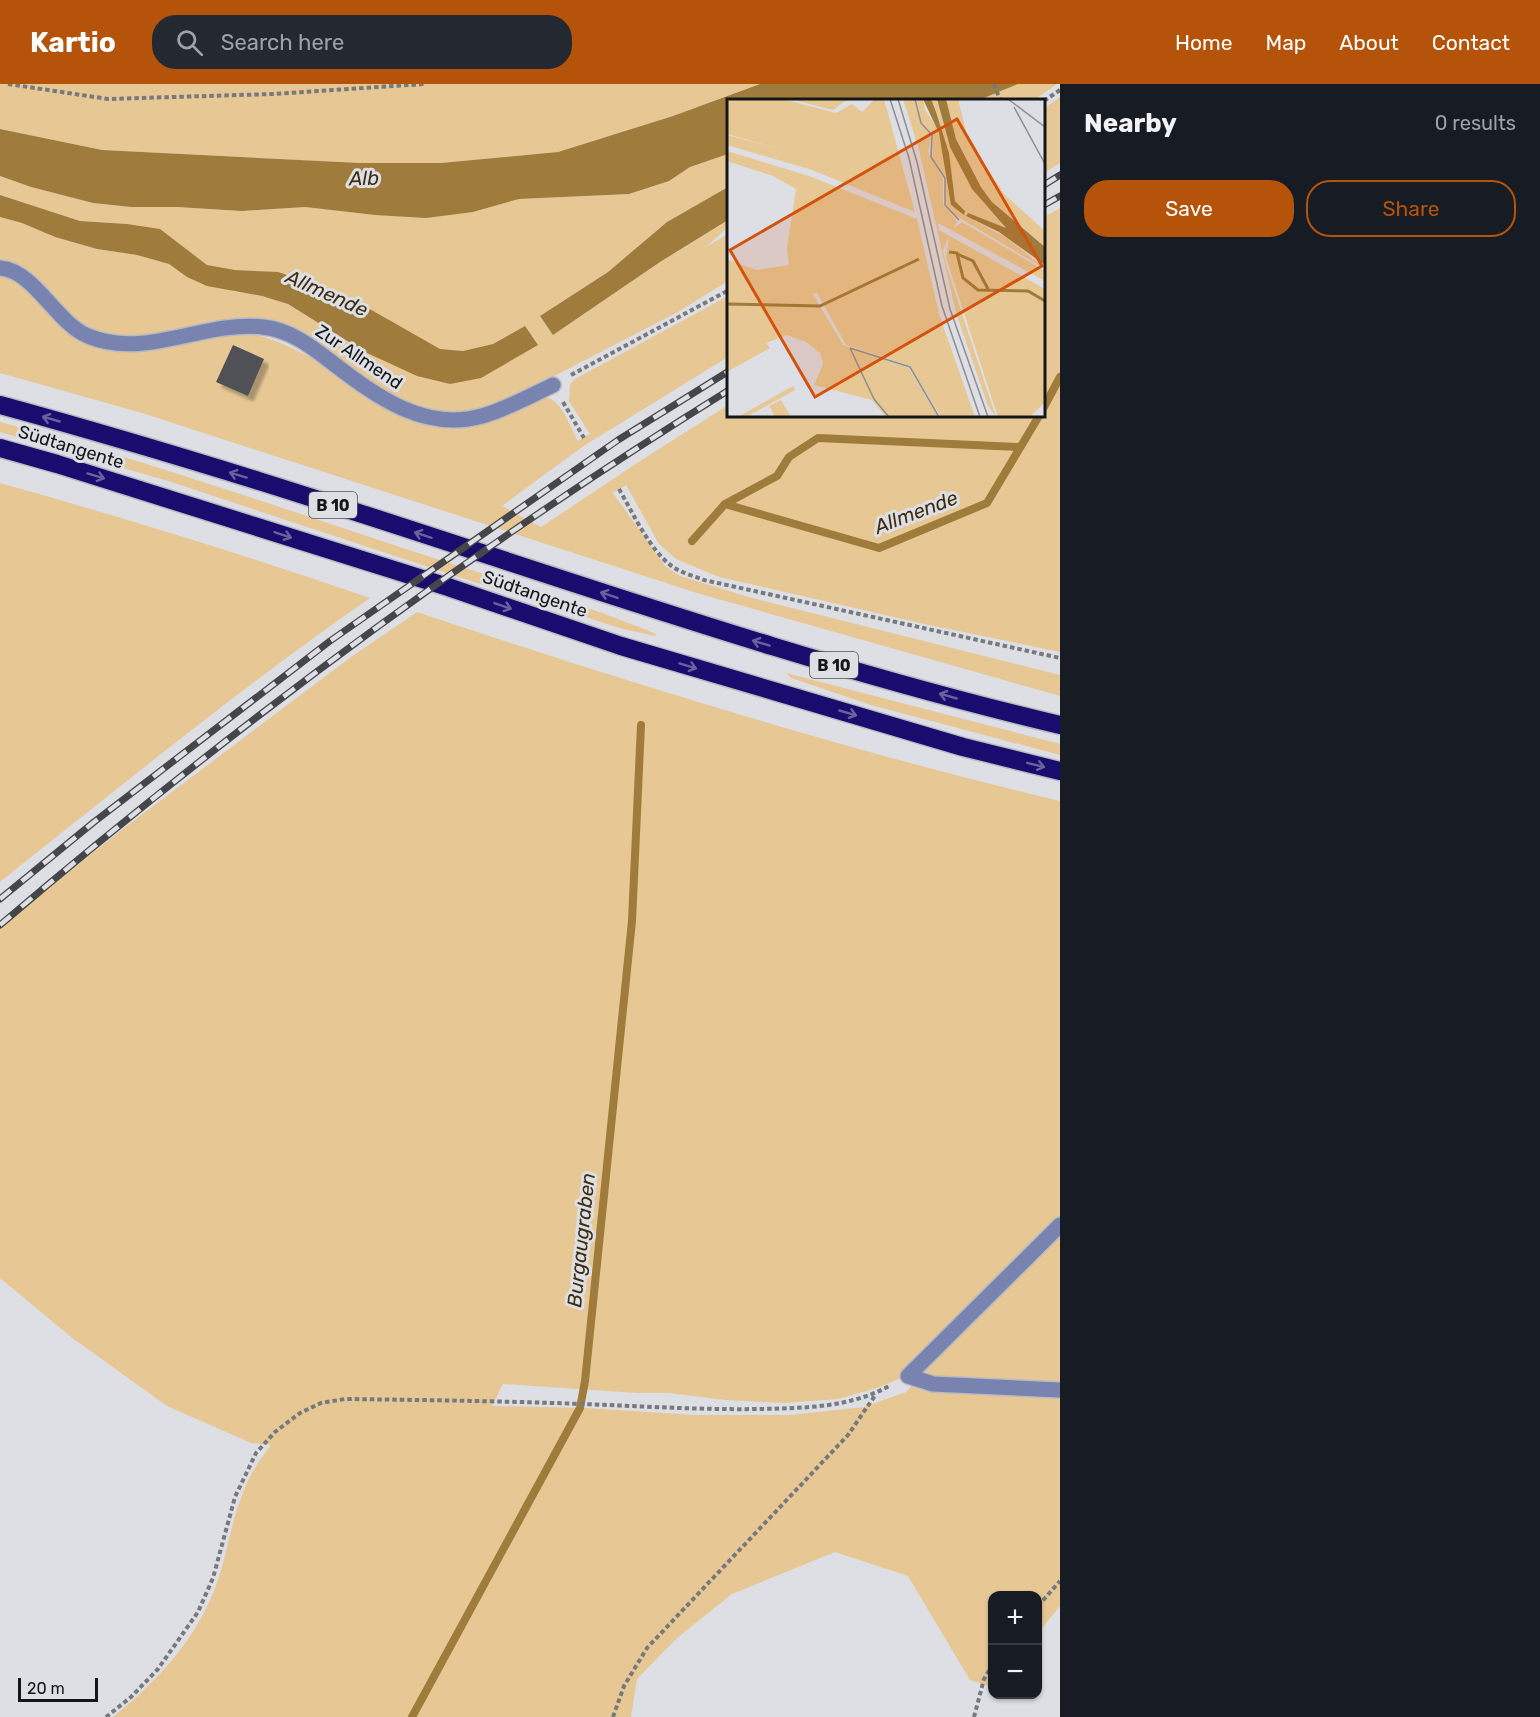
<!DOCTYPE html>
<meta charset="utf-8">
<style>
body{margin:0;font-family:Rubik,sans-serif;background:#242831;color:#f1f3f6}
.controls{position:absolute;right:18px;bottom:18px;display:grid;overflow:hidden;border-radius:12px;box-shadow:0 2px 4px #0004}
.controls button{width:54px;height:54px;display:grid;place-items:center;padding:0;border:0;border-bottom:2px solid #363941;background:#171b24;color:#f1f3f6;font:30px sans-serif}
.scale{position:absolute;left:18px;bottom:15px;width:80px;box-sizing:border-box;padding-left:6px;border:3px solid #151618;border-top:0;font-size:16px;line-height:21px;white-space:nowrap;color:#151618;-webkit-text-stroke:4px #dddfe5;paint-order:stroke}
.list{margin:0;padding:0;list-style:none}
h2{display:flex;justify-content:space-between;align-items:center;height:78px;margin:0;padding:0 24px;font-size:26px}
h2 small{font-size:20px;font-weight:400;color:#9ea1a6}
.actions{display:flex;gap:12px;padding:18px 24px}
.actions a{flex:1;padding:14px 0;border:2px solid #b45309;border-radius:24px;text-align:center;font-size:21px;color:#b45309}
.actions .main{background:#b45309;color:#fff}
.icon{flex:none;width:33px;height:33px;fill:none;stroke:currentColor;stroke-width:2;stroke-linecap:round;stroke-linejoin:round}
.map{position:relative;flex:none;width:1060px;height:1633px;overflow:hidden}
header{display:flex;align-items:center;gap:36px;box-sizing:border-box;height:84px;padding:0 30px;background:#b45309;color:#fff}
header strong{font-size:28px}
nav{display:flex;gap:33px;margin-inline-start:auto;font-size:21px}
.search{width:420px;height:54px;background:#242831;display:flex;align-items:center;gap:15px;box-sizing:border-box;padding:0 21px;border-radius:24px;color:#9ea1a6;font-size:22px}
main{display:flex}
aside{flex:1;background:#171b24}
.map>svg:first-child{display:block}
</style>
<header>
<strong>Kartio</strong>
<div class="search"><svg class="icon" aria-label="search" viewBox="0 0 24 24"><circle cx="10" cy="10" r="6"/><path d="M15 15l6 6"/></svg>Search here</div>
<nav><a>Home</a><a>Map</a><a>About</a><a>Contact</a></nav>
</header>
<main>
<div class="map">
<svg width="1060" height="1633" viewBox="0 0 1060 1633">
<defs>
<filter id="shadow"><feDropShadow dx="5.5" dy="5.5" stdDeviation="1.5" flood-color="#0004"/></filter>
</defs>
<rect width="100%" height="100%" fill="#dddfe5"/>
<g fill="#e7c894">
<polygon points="0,0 760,0 673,32 558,68 441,79 360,79 102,66 0,45"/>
<polygon points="1018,0 1057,0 1034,16 979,16"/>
<polygon points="1060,13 1060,79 1044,89 1044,25"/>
<polygon points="728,70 728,103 667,138 608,188 540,232 553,251 660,178 728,136 728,143 706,163 728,150 728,197 678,228 537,301 503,319 463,331 427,327 400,316 375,302 342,277 301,250 257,238 229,236 209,240 187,247 133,254 100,249 70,232 27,187 17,180 0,179 0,133 22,139 55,153 97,165 137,171 169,180 187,193 236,208 262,212 288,220 365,268 450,300 525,242 493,260 463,267 440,266 361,220 332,206 254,187 218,185 207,181 178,159 127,140 80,137 0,111 0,92 31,103 93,119 131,123 177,123 242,127 305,123 375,131 473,128 519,115 629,110 669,97 690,83"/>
<path d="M1060,124v444l-136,-28 -205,-47 -43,-18 -17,-15 -33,-59 -13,8 52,73 15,10 72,22 308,77v21l-363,-103 -555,-180 -142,-40v-99l18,8 45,47 26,14 146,-11c30,3 42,9 69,22 8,4 17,7 25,12 33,20 62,50 102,58 19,5 44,5 62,-3 13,-6 47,-30 58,-22 13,8 20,29 27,42l12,-7 -21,-33 1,-17 5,-5 153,-83v61l-146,90 -80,59 39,21 96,-64 91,-58 1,11h315v-199z"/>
<path d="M0,338c136,35 269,82 403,126 84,28 171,52 253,86l-1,2 -32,-7 -152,-48 -303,-100 -168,-49z"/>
<path d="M0,399c125,35 248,73 370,115 -127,88 -249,188 -370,284z"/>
<path d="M417,528c212,71 425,137 643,189v415l-135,143 -26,20 -22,9 -39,11 -54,4 -59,-3 -56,-7h-32l-134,-9 -11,22 95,2 108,7h95l74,-8 42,-15 106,-113 48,-47v374l-22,27v-37h-45l-1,91 -22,-7 -62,-104 -73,-24 -103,42 -55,44 -40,41 -6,38h-518c46,-37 86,-81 105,-137 10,-30 14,-63 27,-92 6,-16 16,-30 26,-43l-20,-2 -84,-37 -96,-69 -71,-59v-352l124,-98 227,-171z"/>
<polygon points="786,589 1060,660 1060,671 871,621 791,594"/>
</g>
<g fill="#9f7c3b">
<polygon points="760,0 1018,0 979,16 729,16 728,70 690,83 669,97 629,110 519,115 473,128 426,134 375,131 305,123 242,127 177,123 131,123 93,119 31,103 0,92 0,45 102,66 360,79 441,79 558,68 673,32"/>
<polygon points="728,103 728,136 660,178 553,251 540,232 608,188 667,138"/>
<polygon points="0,111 80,137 127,140 160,145 207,181 235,186 278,188 332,206 361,220 440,265 463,267 493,260 525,242 538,261 481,294 450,300 417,292 365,268 288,220 262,212 207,202 187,193 169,180 137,171 97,165 55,153 22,139 0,133"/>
</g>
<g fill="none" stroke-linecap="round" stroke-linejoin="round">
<g stroke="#9f7c3b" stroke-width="8">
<polyline points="1044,323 1060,293"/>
<polyline points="725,420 777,392 789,373 818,354 1020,363"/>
<polyline points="692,457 725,420 879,464 987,419 1039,332"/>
<polyline points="412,1633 580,1324 585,1297 632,837 641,641"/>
</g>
</g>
<polygon fill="#505156" filter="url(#shadow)" points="233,261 264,275 248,312 216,298"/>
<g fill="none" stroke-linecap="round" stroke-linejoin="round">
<defs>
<g id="minor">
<path d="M0,184c35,3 55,54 88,68 58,24 116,-16 175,-9 28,3 49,20 71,37 43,33 91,68 148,52 25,-7 48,-20 71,-31"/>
<polyline points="1060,1141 908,1292 933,1300 1060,1306"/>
</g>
<g id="highway">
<path d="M0,321c88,24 175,50 262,77 265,83 527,179 798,243"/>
<polyline points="0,364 57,380 448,503 621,562 963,663 1060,687"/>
</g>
</defs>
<use href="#minor" stroke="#b9bbc0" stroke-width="18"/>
<use href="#highway" stroke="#b9bbc0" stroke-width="21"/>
<g stroke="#77797d" stroke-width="4" stroke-dasharray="4.5 3" stroke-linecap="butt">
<polyline points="8,0 108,15 272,10 425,0"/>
<polyline points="994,0 1000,16"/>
<polyline points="1044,17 1060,6"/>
<polyline points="571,291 729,206"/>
<polyline points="563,318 584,354"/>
<path d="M619,405c14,24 31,62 54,78 9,6 21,9 31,13l356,78"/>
<polyline points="1038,1522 1060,1497"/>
<path d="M106,1633l25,-20 27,-28 40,-57 15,-34 22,-81 21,-44 19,-21 25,-19 21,-10 24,-4c79,1 158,2 237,5 59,2 117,6 177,5 45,-1 91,-1 132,-24"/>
<polyline points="613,1633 624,1602 647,1564 848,1351 876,1310"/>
<polyline points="974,1633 984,1595 993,1580"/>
</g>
<use href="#minor" stroke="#7983b0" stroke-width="15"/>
<use href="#highway" stroke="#180d6f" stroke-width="18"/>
<defs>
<g id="rail">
<polyline points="1044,101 1060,91"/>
<polyline points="1044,121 1060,112"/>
<polyline points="0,815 94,738 330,557 618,356 729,287"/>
<path d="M0,841c229,-195 472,-376 729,-535"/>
</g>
</defs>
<use href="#rail" stroke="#454649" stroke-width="7"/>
<use href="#rail" stroke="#dddfe5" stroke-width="4.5" stroke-dasharray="14" stroke-linecap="butt"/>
</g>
<defs><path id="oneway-shaft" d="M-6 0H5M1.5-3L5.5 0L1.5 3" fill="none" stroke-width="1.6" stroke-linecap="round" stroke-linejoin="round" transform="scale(1.5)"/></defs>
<g stroke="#67619e">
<use href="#oneway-shaft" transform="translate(51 335) rotate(-164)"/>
<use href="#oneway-shaft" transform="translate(238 391) rotate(-163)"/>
<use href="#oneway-shaft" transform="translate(96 392) rotate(17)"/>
<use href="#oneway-shaft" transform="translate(283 451) rotate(18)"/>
<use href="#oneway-shaft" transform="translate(423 451) rotate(-162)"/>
<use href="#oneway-shaft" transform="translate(609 511) rotate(-162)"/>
<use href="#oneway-shaft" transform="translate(503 522) rotate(19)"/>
<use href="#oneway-shaft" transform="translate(761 559) rotate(-163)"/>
<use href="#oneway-shaft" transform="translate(688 582) rotate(17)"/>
<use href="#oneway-shaft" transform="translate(948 612) rotate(-164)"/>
<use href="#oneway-shaft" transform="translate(848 629) rotate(16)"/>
<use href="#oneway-shaft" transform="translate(1036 681) rotate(14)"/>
</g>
<g text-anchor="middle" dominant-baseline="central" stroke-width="6" stroke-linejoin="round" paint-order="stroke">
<g fill="#dddfe5" stroke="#515256" stroke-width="1.5">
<rect x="309" y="408" width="48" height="26" rx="4.5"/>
<rect x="810" y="568" width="48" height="26" rx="4.5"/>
</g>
<g font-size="16" font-weight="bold" fill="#151618">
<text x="333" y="421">B 10</text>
<text x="834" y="581">B 10</text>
</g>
<g font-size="18" fill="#151618" stroke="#dddfe5">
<text transform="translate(359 273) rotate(34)">Zur Allmend</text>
<text transform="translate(71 363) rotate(17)">Südtangente</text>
<text transform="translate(535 510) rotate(19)">Südtangente</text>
</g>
<g font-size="20" font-style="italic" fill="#3e2e11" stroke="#dddfe5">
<text transform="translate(364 94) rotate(-2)">Alb</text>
<text transform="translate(327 209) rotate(24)">Allmende</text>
<text transform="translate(916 428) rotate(-21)">Allmende</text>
<text transform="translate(581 1156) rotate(-84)">Burgaugraben</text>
</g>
</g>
<g transform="translate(727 15)">
<rect width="318" height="318" fill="#dddfe5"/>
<path d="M0,0h56l53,14 16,-9 10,8 13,-13h9l31,113 -103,-42 -85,-25v-10l60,16 -60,-17zM63,0h58l-15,11zM176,0h11l17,39 -3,14 15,25v27l14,17 -3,7 8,-6 83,49v10l-107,-58 1,7 106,59v113l-15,15h-32l-52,-159 3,-21 -6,13 3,15 50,152 -8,-11 -32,-93 -37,-163zM189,0h7l2,11 13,19 11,48 2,29 14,5 -10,-10 -6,-48 -18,-54h6l11,43 24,47 34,40 -38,-16 -2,3 41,22 38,31 -92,-55 -7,-9v-28l-14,-19 1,-20 -9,-12zM219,0h12l9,36 11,20 27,40 40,36v16l-53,-45 -11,-15 -25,-48zM0,52l85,26 105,42 22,95 36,103h-34l-31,-51 -64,-21 -29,-52 -4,1 30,51 66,23 29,49h-52l-14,-17 -58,-15 9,-21 -3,-11 -14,-11 -19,-7 -21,8 4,5 -43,24v-113l29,11 33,-5 -2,-17 9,-59 -23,-13 -46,-15zM66,287l2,4 -49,27h-8zM54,301l10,17h-16l-6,-11z" fill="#e7c894"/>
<path d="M196,0h8l5,13 13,41 6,48 10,10 -1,4 -13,-10 -12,-72zM210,0h9l10,40 25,48 11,15 53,45v18l-46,-33 -33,-16 2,-3 38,15 -34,-39 -22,-42z" fill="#9f7c3b"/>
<path fill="none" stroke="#9f7c3b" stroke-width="3" d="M222,153l8,1 6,25 15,12 50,1 17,10M230,155l16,7 15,28M0,205l93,2 99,-47"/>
<path fill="none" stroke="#8d8f93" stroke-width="1.5" d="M163,0l19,59 33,148 38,111M171,0l19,63 33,147 38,108M188,0l6,24 11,12 -1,22 14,21v27l14,15M281,0l37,28M287,8l31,57M123,249l60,19 29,50M123,249l24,51 15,18"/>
<path fill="#d3520d" fill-opacity="0.15" stroke="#d3520d" stroke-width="3" d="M230,20l85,147 -227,131 -85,-147z"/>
<rect width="318" height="318" fill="none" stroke="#151618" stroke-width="3"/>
</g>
</svg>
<div class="controls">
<button>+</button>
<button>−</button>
</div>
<div class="scale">20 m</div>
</div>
<aside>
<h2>Nearby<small>0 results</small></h2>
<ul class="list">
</ul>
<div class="actions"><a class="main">Save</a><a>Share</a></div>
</aside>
</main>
